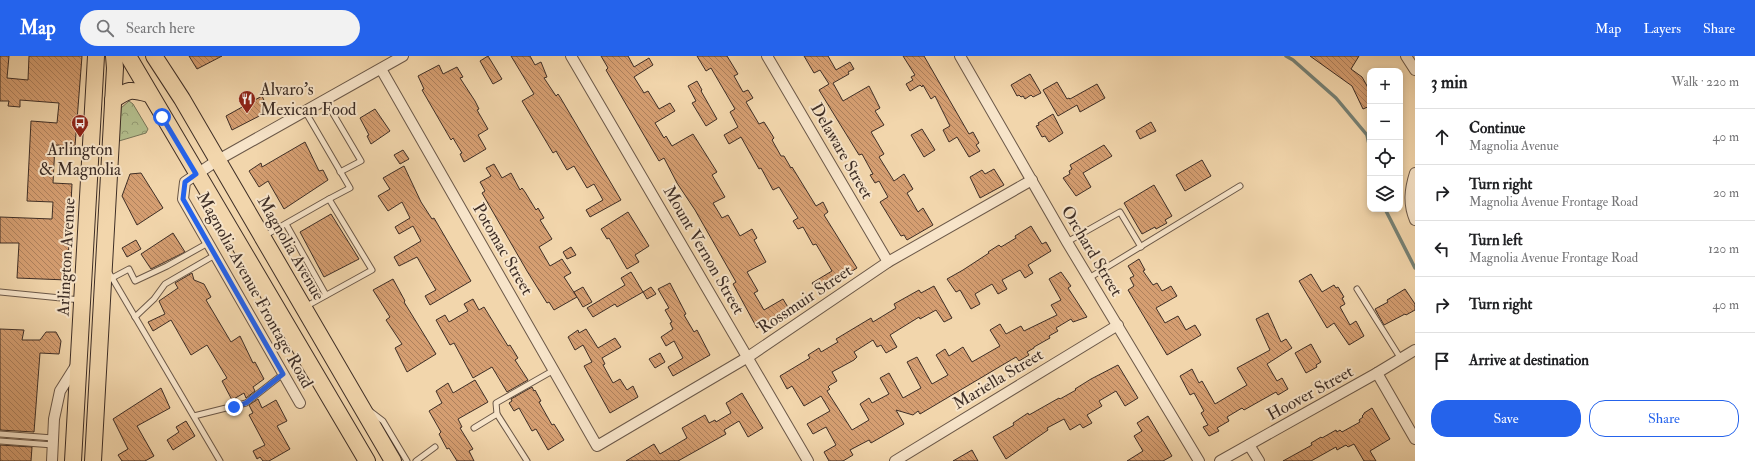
<!DOCTYPE html>
<meta charset="utf-8">
<style>
body{margin:0;font-family:"IM FELL Double Pica",serif;background:#f2f2f2;color:#202124}
.controls{position:absolute;right:12px;top:12px;display:grid;overflow:hidden;border-radius:8px;box-shadow:0 2px 6px #0003}
.controls button{width:36px;height:36px;display:grid;place-items:center;padding:0;border:0;border-bottom:1px solid #e0e0e0;background:#fff;color:#202124;font:20px sans-serif}
.stop{position:absolute;width:12px;height:12px;margin:-9px;border:3px solid #2563eb;border-radius:50%;background:#fff}
.stop.end{background:#2563eb;border-color:#fff;box-shadow:0 1px 4px #0008}
.list{margin:0;padding:0;list-style:none}
h2{display:flex;justify-content:space-between;align-items:center;height:52px;margin:0;padding:0 16px;font-size:17px}
h2 small{font-size:13px;font-weight:400;color:#757577}
.list li{display:grid;grid-template-columns:26px 1fr auto;gap:12px;align-items:center;box-sizing:border-box;height:56px;padding:0 16px;border-top:1px solid #e0e0e0}
.list b{display:block;font-size:15px;white-space:nowrap}
.list p{margin:0;font-size:13px;white-space:nowrap;color:#757577}
.list em{font-size:13px;font-style:normal;color:#757577}
.actions{display:flex;gap:8px;padding:12px 16px}
.actions a{flex:1;padding:9px 0;border:1px solid #2563eb;border-radius:16px;text-align:center;font-size:14px;color:#2563eb}
.actions .main{background:#2563eb;color:#fff}
.icon{flex:none;width:22px;height:22px;fill:none;stroke:currentColor;stroke-width:2;stroke-linecap:round;stroke-linejoin:round}
.map{position:relative;flex:none;width:1415px;height:405px;overflow:hidden}
header{display:flex;align-items:center;gap:24px;box-sizing:border-box;height:56px;padding:0 20px;background:#2563eb;color:#fff}
header strong{font-size:19px}
nav{display:flex;gap:22px;margin-inline-start:auto;font-size:14px}
.search{width:280px;height:36px;background:#f2f2f2;display:flex;align-items:center;gap:10px;box-sizing:border-box;padding:0 14px;border-radius:22px;color:#757577;font-size:15px}
main{display:flex}
aside{flex:1;background:#fff}
.map>svg:first-child{display:block}
</style>
<header>
<strong>Map</strong>
<div class="search"><svg class="icon" aria-label="search" viewBox="0 0 24 24"><circle cx="10" cy="10" r="6"/><path d="M15 15l6 6"/></svg>Search here</div>
<nav><a>Map</a><a>Layers</a><a>Share</a></nav>
</header>
<main>
<div class="map">
<svg width="1415" height="405" viewBox="0 0 1415 405">
<defs>
<pattern id="forest-crowns" width="20" height="18" patternUnits="userSpaceOnUse"><rect width="20" height="18" fill="#b4bf8e"/><path d="M2 6a3 3 0 1 1 6 0M12 15a3 3 0 1 1 6 0" fill="none" stroke="#949c74"/></pattern>
<pattern id="building-back-hatch" width="6" height="6" patternUnits="userSpaceOnUse"><rect width="6" height="6" fill="#d59e71"/><path d="M-1 5l2 2M0 0l6 6M5-1l2 2" fill="none" stroke="#ae815d"/></pattern>
</defs>
<rect width="100%" height="100%" fill="#f2d6ac"/>
<filter id="stains"><feTurbulence type="fractalNoise" baseFrequency=".005" numOctaves="4"/><feColorMatrix values="0 0 0 0 .2 0 0 0 0 .09 0 0 0 0 .02 0 0 0 .5 -.17"/></filter>
<radialGradient id="worn" r=".72"><stop offset=".6" stop-color="#630" stop-opacity="0"/><stop offset="1" stop-color="#630" stop-opacity=".3"/></radialGradient>
<polygon fill="url(#forest-crowns)" stroke="#79765a" points="129,45 133,48 148,73 146,77 119,85 121,52"/>
<g fill="none" stroke-linecap="round" stroke-linejoin="round">
<g stroke="#768175" stroke-width="3.5">
<polyline points="1286,0 1293,4 1336,42 1367,79 1370,93"/>
<polyline points="1385,153 1415,212"/>
</g>
</g>
<g fill="url(#building-back-hatch)" stroke="#3e2e26">
<polygon points="0,0 9,0 7,22 28,24 29,0 82,0 75,90 55,89 53,127 72,128 67,224 17,222 19,187 0,187 0,161 52,163 53,146 27,145 31,65 57,67 59,47 20,44 20,51 8,50 9,45 0,45"/>
<polygon points="189,0 222,0 197,13"/>
<polygon points="488,0 502,23 493,28 480,5"/>
<polygon points="511,0 530,0 535,9 541,6 547,21 544,22 556,40 558,38 560,41 621,144 590,161 586,154 603,144 594,128 587,132 574,110 567,114 556,95 553,97 522,45 534,38"/>
<polygon points="601,0 628,0 634,11 649,2 653,9 634,21 644,37 648,35 659,53 670,47 675,55 655,67 664,82 666,80 672,90 693,78 717,116 712,119 725,141 713,147 722,162 728,159 740,180 752,173 757,182 754,184 766,206 747,216 758,235 754,237 764,254 783,243 789,253 757,272 733,228 736,226 695,154 677,127 664,102 659,105 606,14 608,12"/>
<polygon points="697,0 727,0 738,18 734,20 743,36 748,34 753,42 746,46 759,68 764,66 774,82 772,84 781,100 784,100 791,112 792,111 816,150 823,146 828,156 824,159 857,212 818,236 812,227 832,215 816,188 813,189 803,171 798,173 793,165 798,162 779,131 773,134 761,112 759,113 741,81 729,88 724,79 738,71 730,56 735,53 711,12 706,15"/>
<polygon points="804,0 828,0 836,14 850,6 854,13 848,16 849,18 833,27 843,45 869,30 880,52 875,55 884,69 871,76 884,98 879,101 894,125 904,118 913,133 907,137 918,156 923,152 933,169 907,184 904,179 901,180 880,146 888,141 879,125 875,127 870,119 873,118 862,98 859,99 819,34 829,28 820,14 814,17"/>
<polygon points="903,0 924,0 969,78 973,76 979,87 976,89 980,95 969,101 957,81 949,86 943,74 950,70 935,40 931,43 923,29 922,31 920,29 910,35 906,28 913,24 911,21 915,19"/>
<polygon points="1310,0 1359,0 1351,13 1362,21 1366,28 1370,36 1370,50 1363,53 1352,30"/>
<polygon points="439,9 443,18 457,11 463,21 460,22 475,45 479,53 477,54 488,73 478,79 486,93 464,106 460,98 462,97 453,82 451,84 422,34 424,33 418,20"/>
<polygon points="1030,18 1041,37 1033,41 1031,39 1025,43 1023,40 1021,41 1019,39 1017,40 1011,29"/>
<polygon points="697,25 702,34 701,35 717,63 706,70 692,47 696,45 688,30"/>
<polygon points="1057,26 1067,43 1069,42 1070,43 1097,28 1105,42 1080,56 1077,49 1058,60 1043,34"/>
<polygon points="262,40 269,55 232,74 226,60"/>
<polygon points="375,53 390,75 371,88 367,80 369,79 360,62"/>
<polygon points="1053,58 1063,77 1049,86 1045,80 1042,81 1036,70 1039,69 1038,67"/>
<polygon points="1151,66 1156,75 1140,83 1136,75"/>
<polygon points="922,73 935,94 924,101 911,79"/>
<polygon points="305,86 319,115 323,114 328,124 284,153 268,125 259,131 249,115 261,107 262,111"/>
<polygon points="1104,89 1112,100 1083,117 1091,131 1076,140 1063,122 1070,118 1069,115 1072,113 1070,109"/>
<polygon points="403,94 409,103 400,108 394,99"/>
<polygon points="1202,104 1211,120 1185,135 1176,119"/>
<polygon points="494,108 502,122 511,117 520,134 522,132 525,136 536,154 538,152 544,162 540,164 552,183 539,191 550,210 562,203 571,217 564,221 577,241 554,254 549,246 547,247 527,215 482,137 485,135 480,126 491,120 486,112"/>
<polygon points="404,110 421,146 432,163 434,162 471,225 430,249 425,240 436,234 417,201 399,210 394,201 421,185 413,170 399,178 395,171 410,162 402,146 388,155 378,140 390,133 383,122"/>
<polygon points="994,113 1004,129 980,142 970,121 982,114 985,118"/>
<polygon points="141,117 163,152 137,169 122,140 130,118"/>
<polygon points="1154,129 1172,160 1165,164 1167,167 1156,173 1155,171 1142,178 1124,147"/>
<polygon points="628,156 649,190 635,199 639,206 627,213 609,182 607,183 601,173"/>
<polygon points="331,158 359,203 324,221 300,176"/>
<polygon points="1031,170 1042,188 1046,186 1051,195 1028,209 1033,217 1025,222 1020,214 1002,224 1007,233 998,238 992,228 975,238 980,248 971,253 960,234 956,236 947,223 963,214 989,197 988,196 999,189 1001,191 1016,182 1015,180"/>
<polygon points="173,177 185,196 151,213 141,198"/>
<polygon points="136,184 141,193 127,201 122,192"/>
<polygon points="571,191 576,199 567,203 563,196"/>
<polygon points="1139,203 1145,214 1143,215 1153,229 1157,227 1162,235 1171,230 1177,240 1156,252 1165,267 1178,260 1186,274 1195,269 1201,279 1167,299 1128,234 1134,230 1130,222 1134,220 1128,210"/>
<polygon points="631,216 643,236 651,231 656,238 647,243 643,236 617,251 615,248 593,261 587,252 625,229 621,222"/>
<polygon points="1061,216 1071,230 1068,232 1087,261 1073,266 1071,263 1056,272 1058,275 1049,280 1050,282 1034,291 1034,292 1027,296 1029,299 1019,305 1016,301 920,358 918,355 913,359 896,354 904,368 871,387 869,384 850,394 853,399 843,405 829,405 824,396 836,389 826,371 813,378 807,368 830,355 821,340 804,350 792,330 787,333 780,320 810,302 808,299 819,292 821,296 838,286 836,283 871,262 873,266 896,252 894,248 919,234 921,237 934,230 952,262 944,266 936,254 920,263 919,261 890,279 897,291 886,297 881,289 877,291 873,284 854,296 857,301 854,304 832,316 837,325 830,329 828,331 830,333 827,335 852,374 869,364 860,348 869,342 872,347 889,338 880,322 889,317 903,342 921,332 907,306 917,301 932,328 948,319 936,299 945,293 949,300 963,291 972,306 1000,290 990,274 1000,268 1006,278 1021,270 1024,275 1057,259 1051,249 1061,244 1049,223"/>
<polygon points="192,217 194,224 204,228 211,241 206,244 231,286 240,280 253,307 255,306 264,323 253,331 255,335 246,342 244,337 232,344 222,325 227,322 207,289 191,299 171,264 153,275 148,266 165,258 159,245 178,232 175,227"/>
<polygon points="1311,218 1322,236 1334,229 1336,232 1338,231 1344,241 1342,242 1345,248 1340,251 1350,269 1356,265 1364,280 1349,289 1334,267 1327,272 1299,225"/>
<polygon points="393,223 405,245 404,246 436,298 407,316 395,292 402,288 386,264 390,261 373,234"/>
<polygon points="670,227 686,258 684,259 694,276 697,274 710,299 673,320 668,311 683,302 674,285 666,290 661,281 673,273 670,267 672,266 665,254 669,252 658,233"/>
<polygon points="583,231 592,246 583,251 574,236"/>
<polygon points="1405,233 1415,248 1415,254 1406,259 1405,258 1384,269 1375,253 1388,246 1387,244"/>
<polygon points="473,243 479,254 484,251 508,290 510,289 518,302 515,304 528,324 507,336 492,311 473,322 454,287 450,289 436,264 445,259 449,266 468,255 464,248"/>
<polygon points="1268,257 1281,286 1286,283 1292,292 1267,308 1277,325 1282,322 1288,333 1278,339 1276,336 1244,354 1242,352 1227,361 1229,365 1217,372 1219,375 1209,380 1203,371 1208,369 1201,357 1204,355 1194,337 1190,339 1180,320 1192,313 1199,327 1202,325 1215,348 1247,329 1237,312 1270,294 1256,263"/>
<polygon points="0,273 24,274 22,284 40,284 46,276 56,276 61,285 59,298 40,297 34,376 0,374"/>
<polygon points="586,273 598,292 615,282 621,291 602,302 605,308 603,309 613,327 620,323 627,334 633,330 638,341 610,357 584,310 592,306 583,289 575,294 568,281 578,274 579,277"/>
<polygon points="1311,288 1321,306 1316,309 1317,311 1306,317 1295,297"/>
<polygon points="660,297 665,306 655,312 649,303"/>
<polygon points="1118,309 1138,342 1125,350 1116,335 1099,345 1102,350 1087,359 1092,367 1083,372 1080,368 1070,374 1064,363 1047,372 1048,374 1006,403 993,381 1014,369 1013,367 1028,357 1029,359 1059,342 1060,343 1076,334 1075,333 1091,323"/>
<polygon points="475,324 488,346 458,363 462,371 460,372 473,393 469,395 474,405 457,405 449,392 447,393 439,378 441,376 429,355 442,347 436,335 448,327 453,337"/>
<polygon points="532,331 534,335 535,334 541,345 539,346 552,369 554,368 564,384 548,394 536,373 532,375 519,352 514,355 509,347 512,345 511,343"/>
<polygon points="161,332 170,352 137,370 154,400 145,405 122,405 118,399 128,393 113,363"/>
<polygon points="742,337 763,372 748,381 739,365 724,374 726,378 678,405 626,405 654,388 660,398 687,382 682,372 705,359 709,367 715,364 716,366 731,357 726,347"/>
<polygon points="258,343 262,352 276,344 287,365 277,370 290,393 269,405 263,405 260,401 257,403 253,395 265,389 249,359 253,357 249,349"/>
<polygon points="1372,352 1390,383 1370,395 1376,405 1364,405 1354,388 1348,391 1346,389 1337,394 1336,391 1311,405 1283,405 1312,389 1311,387 1321,381 1322,382 1336,374 1337,376 1340,374 1342,376 1360,366 1359,364 1363,361 1362,360 1364,358 1364,357"/>
<polygon points="1148,360 1172,400 1163,405 1127,405 1143,395 1134,380 1142,375 1137,367"/>
<polygon points="186,365 195,380 173,394 167,384 179,376 176,371"/>
<polygon points="0,389 32,391 31,405 0,405"/>
<polygon points="972,394 978,405 953,405"/>
</g>
<g fill="none" stroke-linecap="round" stroke-linejoin="round">
<defs>
<g id="service">
<polyline points="325,44 361,105 340,116"/>
<polyline points="305,55 350,132 329,143"/>
<polyline points="286,168 326,239"/>
<polyline points="264,180 329,143 372,214 305,251"/>
<polyline points="1067,186 1120,156 1141,191"/>
<polyline points="108,215 220,405"/>
<polyline points="112,222 129,213 135,225 167,210 208,187"/>
<polyline points="1089,222 1240,130"/>
<polyline points="1357,233 1401,303"/>
<polyline points="0,236 81,244"/>
<polyline points="135,261 154,243 165,228 215,199"/>
<polyline points="370,355 383,365 407,405"/>
<polyline points="497,358 496,347 554,314"/>
<polyline points="194,360 246,347 283,318"/>
<polyline points="474,372 497,358 527,405"/>
<polyline points="0,378 53,382"/>
<polyline points="0,385 53,389"/>
<polyline points="416,405 435,391"/>
</g>
<g id="minor">
<polyline points="571,0 808,405"/>
<polyline points="767,0 888,206"/>
<polyline points="960,0 1067,186 1199,405"/>
<polyline points="1406,0 1415,14"/>
<polyline points="381,13 597,390 748,301 888,206 1032,124"/>
<path d="M1415,117c-5,16 -7,31 0,47"/>
<polyline points="1377,317 1415,383"/>
<polyline points="300,347 183,143 185,126 218,104 403,0"/>
<polyline points="1249,389 1259,405"/>
<polyline points="52,405 54,363 60,335 77,308"/>
<polyline points="895,405 1118,269"/>
<polyline points="1220,405 1377,317 1415,294"/>
</g>
<g id="primary">
<polyline points="128,0 367,405"/>
<polyline points="154,0 182,43 393,405"/>
<path d="M113,44c16,-11 17,-11 36,-6"/>
<polyline points="73,405 96,0"/>
<polyline points="93,405 115,12 114,0"/>
</g>
</defs>
<use href="#service" stroke="#6b5848" stroke-width="7"/>
<use href="#minor" stroke="#6b5848" stroke-width="12"/>
<use href="#primary" stroke="#3e2e26" stroke-width="18"/>
<use href="#service" stroke="#f7e4c9" stroke-width="5"/>
<use href="#minor" stroke="#f7e4c9" stroke-width="10"/>
<use href="#primary" stroke="#f2d6ac" stroke-width="16"/>
</g>
<g fill="none" stroke-linecap="round" stroke-linejoin="round">
<polyline stroke="#2563eb" stroke-width="5" points="162,61 196,118 185,126 183,143 283,318 246,347 234,351"/>
</g>
<defs>
<symbol id="restaurant-pin" viewBox="-11 -11 22 30"><path d="M0 17L-7.5 6A9.5 9.5 0 1 1 7.5 6Z" fill="#8f2418" stroke="#f7e4c9"/><path d="M-5-6h1v4h1v-4h1v4h1v-4h1v5L-1.5 .5V6h-2V.5L-5-1ZM5-6V6H3V1.5H1.5Q1.5-4 5-6Z" fill="#fff"/></symbol>
<symbol id="bus-pin" viewBox="-11 -11 22 30"><path d="M0 17L-7.5 6A9.5 9.5 0 1 1 7.5 6Z" fill="#8f2418" stroke="#f7e4c9"/><path d="M-5-6H5V4H4V6H2V4H-2V6H-4V4H-5ZM-3.5-4V0h7V-4ZM-3.5 1.2v1.5H-2V1.2ZM2 1.2v1.5H3.5V1.2Z" fill="#fff"/></symbol>
</defs>
<g fill-rule="evenodd">
<use href="#restaurant-pin" x="237" y="33" width="20" height="27"/>
<use href="#bus-pin" x="70" y="57" width="20" height="27"/>
</g>
<g text-anchor="middle" dominant-baseline="central" stroke-width="4" stroke-linejoin="round" paint-order="stroke">
<g font-size="17" fill="#3e2e26" stroke="#f7e4c9" text-anchor="start">
<text x="260" y="33">Alvaro's<tspan x="260" dy="20">Mexican Food</tspan></text>
<text x="80" y="93" text-anchor="middle">Arlington<tspan x="80" dy="20">&amp; Magnolia</tspan></text>
</g>
<g font-size="17" fill="#3e2e26" stroke="#f7e4c9">
<text transform="translate(842 95) rotate(60)">Delaware Street</text>
<text transform="translate(291 192) rotate(60)">Magnolia Avenue</text>
<text transform="translate(503 193) rotate(60)">Potomac Street</text>
<text transform="translate(704 194) rotate(60)">Mount Vernon Street</text>
<text transform="translate(1092 195) rotate(59)">Orchard Street</text>
<text transform="translate(66 201) rotate(-87)">Arlington Avenue</text>
<text transform="translate(255 234) rotate(61)">Magnolia Avenue Frontage Road</text>
<text transform="translate(805 243) rotate(-34)">Rossmuir Street</text>
<text transform="translate(998 323) rotate(-31)">Mariella Street</text>
<text transform="translate(1310 337) rotate(-29)">Hoover Street</text>
</g>
</g>
<rect width="100%" height="100%" filter="url(#stains)"/>
<rect width="100%" height="100%" fill="url(#worn)"/>
</svg>
<div class="controls">
<button>+</button>
<button>−</button>
<button><svg class="icon" aria-label="locate" viewBox="0 0 24 24"><circle cx="12" cy="12" r="6"/><path d="M12 2v4M12 18v4M2 12h4M18 12h4"/></svg></button>
<button><svg class="icon" aria-label="layers" viewBox="0 0 24 24"><path d="M12 4l9 5-9 5-9-5zM3 14l9 5 9-5"/></svg></button>
</div>
<div class="stop" style="left:162px;top:61px"></div>
<div class="stop end" style="left:234px;top:351px"></div>
</div>
<aside>
<h2>3 min<small>Walk · 220 m</small></h2>
<ul class="list">
<li><svg class="icon" aria-label="ahead" viewBox="0 0 24 24"><path d="M12 20V5M6 11l6-6 6 6"/></svg><div><b>Continue</b><p>Magnolia Avenue</p></div><em>40 m</em></li>
<li><svg class="icon" aria-label="right" viewBox="0 0 24 24"><path d="M7 20v-9h11M14 6l5 5-5 5"/></svg><div><b>Turn right</b><p>Magnolia Avenue Frontage Road</p></div><em>20 m</em></li>
<li><svg class="icon" aria-label="left" viewBox="0 0 24 24"><path d="M17 20v-9H6M10 6l-5 5 5 5"/></svg><div><b>Turn left</b><p>Magnolia Avenue Frontage Road</p></div><em>120 m</em></li>
<li><svg class="icon" aria-label="right" viewBox="0 0 24 24"><path d="M7 20v-9h11M14 6l5 5-5 5"/></svg><div><b>Turn right</b></div><em>40 m</em></li>
<li><svg class="icon" aria-label="arrive" viewBox="0 0 24 24"><path d="M6 21V4h12l-3 4 3 4H6"/></svg><div><b>Arrive at destination</b></div></li>
</ul>
<div class="actions"><a class="main">Save</a><a>Share</a></div>
</aside>
</main>
